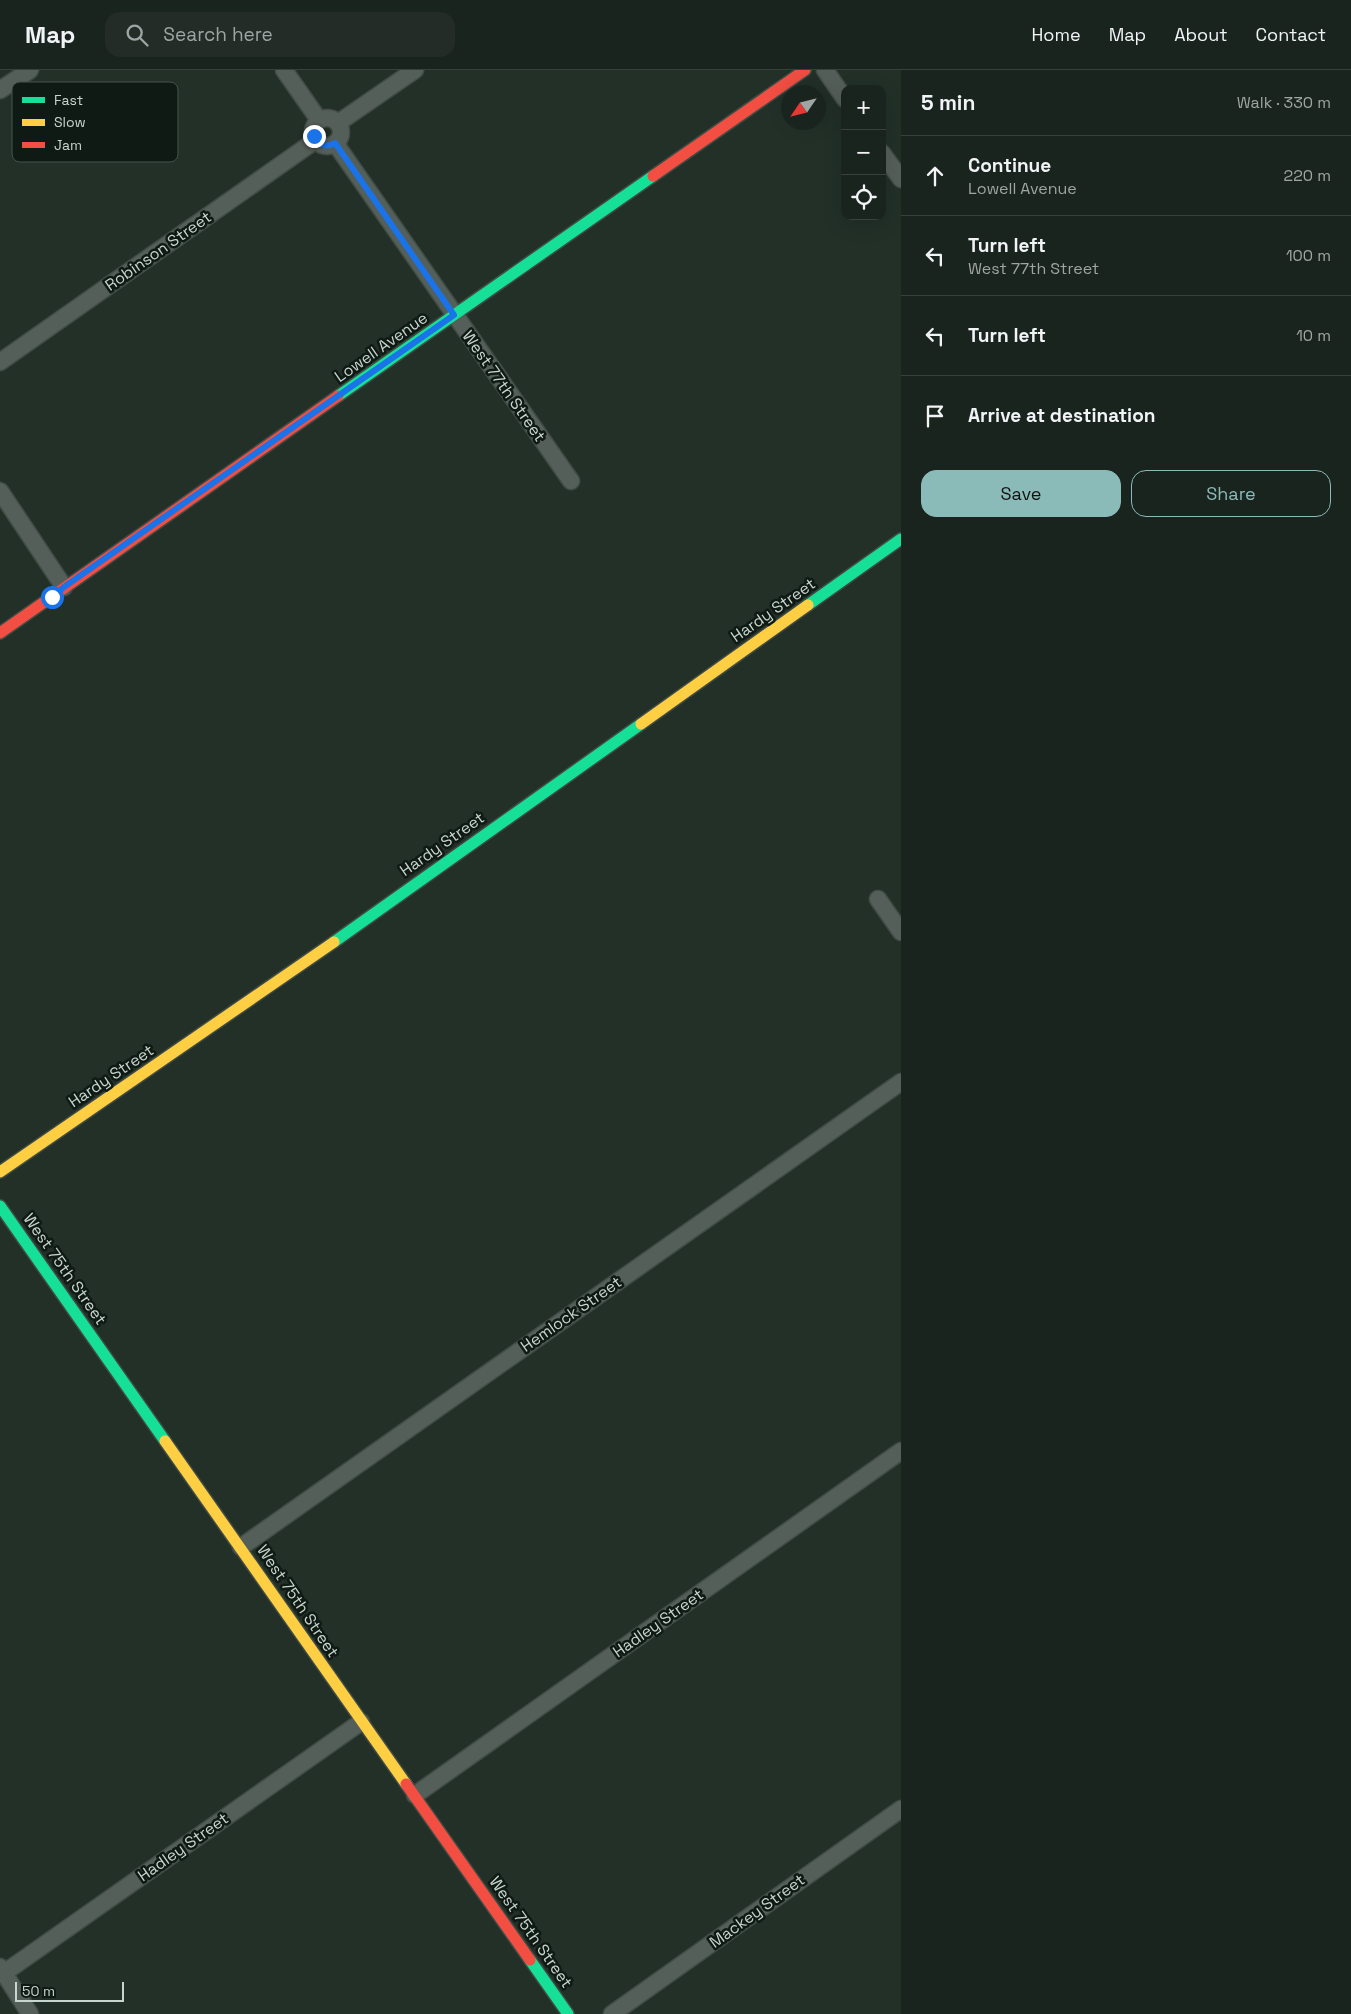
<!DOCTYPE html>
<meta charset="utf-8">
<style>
body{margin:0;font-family:"Space Grotesk",sans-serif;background:#232c27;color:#f1f3f6}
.controls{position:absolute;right:15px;top:15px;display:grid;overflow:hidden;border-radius:10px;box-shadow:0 5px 20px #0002}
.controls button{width:45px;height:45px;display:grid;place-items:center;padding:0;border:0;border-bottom:1px solid #38413c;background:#1a241e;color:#f1f3f6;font:25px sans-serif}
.compass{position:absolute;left:781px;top:15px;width:45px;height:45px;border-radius:50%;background:#1a241e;box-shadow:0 5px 20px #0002;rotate:235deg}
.scale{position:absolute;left:15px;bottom:12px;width:109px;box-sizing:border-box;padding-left:5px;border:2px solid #c7d6cc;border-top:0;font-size:14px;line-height:18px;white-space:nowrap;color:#c7d6cc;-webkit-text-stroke:4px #0f1a14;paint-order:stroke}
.stop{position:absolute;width:15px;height:15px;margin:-11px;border:4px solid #1a73e8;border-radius:50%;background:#fff}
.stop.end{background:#1a73e8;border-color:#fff;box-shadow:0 1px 5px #0008}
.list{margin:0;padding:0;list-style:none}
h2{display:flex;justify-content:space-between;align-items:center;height:65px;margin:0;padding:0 20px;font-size:21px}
h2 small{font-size:16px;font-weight:400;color:#9fa4a4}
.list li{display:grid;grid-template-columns:32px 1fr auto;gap:15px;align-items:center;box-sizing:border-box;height:80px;padding:0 20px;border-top:1px solid #38413c}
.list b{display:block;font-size:19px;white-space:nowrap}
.list p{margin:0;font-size:16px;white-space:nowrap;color:#9fa4a4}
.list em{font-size:16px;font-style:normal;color:#9fa4a4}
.actions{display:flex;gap:10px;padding:15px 20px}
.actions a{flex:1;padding:11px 0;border:1px solid #8bbbb9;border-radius:15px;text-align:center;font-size:18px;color:#8bbbb9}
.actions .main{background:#8bbbb9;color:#111}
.icon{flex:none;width:28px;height:28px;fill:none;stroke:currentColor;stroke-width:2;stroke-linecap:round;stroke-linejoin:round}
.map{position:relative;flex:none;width:901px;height:1944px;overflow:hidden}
header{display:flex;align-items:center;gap:30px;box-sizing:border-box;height:70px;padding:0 25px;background:#1a241e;border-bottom:1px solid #38413c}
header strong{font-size:24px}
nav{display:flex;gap:28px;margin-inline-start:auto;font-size:18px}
.search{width:350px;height:45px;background:#232c27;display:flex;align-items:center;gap:12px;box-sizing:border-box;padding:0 18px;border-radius:15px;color:#9fa4a4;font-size:19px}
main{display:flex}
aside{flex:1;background:#1a241e}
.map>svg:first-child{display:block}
</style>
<header>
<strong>Map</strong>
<div class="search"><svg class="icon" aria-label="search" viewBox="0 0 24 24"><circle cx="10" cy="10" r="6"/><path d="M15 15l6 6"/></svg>Search here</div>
<nav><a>Home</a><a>Map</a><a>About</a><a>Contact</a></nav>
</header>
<main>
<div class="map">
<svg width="901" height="1944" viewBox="0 0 901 1944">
<rect width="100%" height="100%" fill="#223028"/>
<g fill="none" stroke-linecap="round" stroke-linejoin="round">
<defs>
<g id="street">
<polyline points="284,0 319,50"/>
<polyline points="825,0 845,29"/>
<polyline points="0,20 30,0"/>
<circle cx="327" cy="62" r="14"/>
<polyline points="338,53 415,0"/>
<polyline points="335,73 571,411"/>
<polyline points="882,83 901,109"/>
<polyline points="0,292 316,70"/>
<polyline points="0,421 64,517"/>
<polyline points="878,829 901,862"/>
<polyline points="241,1477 901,1012"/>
<polyline points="415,1725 901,1381"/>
<polyline points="0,1897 30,1944"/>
<polyline points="4,1903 361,1652"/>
<polyline points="612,1944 901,1739"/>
</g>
<g id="fast">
<polyline points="338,326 653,106"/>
<polyline points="808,535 901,469"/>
<polyline points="334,872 641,654"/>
<polyline points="0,1136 165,1371"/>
<polyline points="530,1890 568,1944"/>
</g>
<g id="slow">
<polyline points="641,654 808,535"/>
<polyline points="0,1102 334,872"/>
<polyline points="165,1371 406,1714"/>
</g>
<g id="jam">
<polyline points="653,106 805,0"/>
<polyline points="0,563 338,326"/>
<polyline points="406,1714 530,1890"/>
</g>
</defs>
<use href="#street" stroke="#404c45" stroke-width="19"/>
<use href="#fast" stroke="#404c45" stroke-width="14"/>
<use href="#slow" stroke="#404c45" stroke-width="14"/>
<use href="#jam" stroke="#404c45" stroke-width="14"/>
<use href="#street" stroke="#555f59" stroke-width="16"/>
<use href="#fast" stroke="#16e098" stroke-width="11"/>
<use href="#slow" stroke="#ffcf43" stroke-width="11"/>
<use href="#jam" stroke="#f24e42" stroke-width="11"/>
</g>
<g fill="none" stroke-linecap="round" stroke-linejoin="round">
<path stroke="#1a73e8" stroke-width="6" d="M52,527l12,-10 390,-272 -119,-172c-9,5 -17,2 -21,-7"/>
</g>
<g text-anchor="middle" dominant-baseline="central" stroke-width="5" stroke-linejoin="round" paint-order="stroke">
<g font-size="16" fill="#c7d6cc" stroke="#0f1a14">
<text transform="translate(158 181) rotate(-35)">Robinson Street</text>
<text transform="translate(381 277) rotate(-35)">Lowell Avenue</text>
<text transform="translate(504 316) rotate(55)">West 77th Street</text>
<text transform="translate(773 540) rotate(-35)">Hardy Street</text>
<text transform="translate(442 774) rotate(-35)">Hardy Street</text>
<text transform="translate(111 1006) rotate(-34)">Hardy Street</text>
<text transform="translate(65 1199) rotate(55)">West 75th Street</text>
<text transform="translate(571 1244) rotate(-35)">Hemlock Street</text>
<text transform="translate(298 1531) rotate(56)">West 75th Street</text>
<text transform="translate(658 1553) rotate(-35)">Hadley Street</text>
<text transform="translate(183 1777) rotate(-35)">Hadley Street</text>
<text transform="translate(757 1841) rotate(-36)">Mackey Street</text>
<text transform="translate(531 1862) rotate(55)">West 75th Street</text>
</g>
</g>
<rect x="12" y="12" width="166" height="80" rx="8" fill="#0f1a14" stroke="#46524b" stroke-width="1"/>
<rect x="22" y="27" width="23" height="6" fill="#16e098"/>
<rect x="22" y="49" width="23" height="7" fill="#ffcf43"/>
<rect x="22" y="72" width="23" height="6" fill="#f24e42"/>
<g font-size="14" fill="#c7d6cc">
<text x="54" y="35">Fast</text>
<text x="54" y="57">Slow</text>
<text x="54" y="80">Jam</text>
</g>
</svg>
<div class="controls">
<button>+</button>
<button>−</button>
<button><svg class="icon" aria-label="locate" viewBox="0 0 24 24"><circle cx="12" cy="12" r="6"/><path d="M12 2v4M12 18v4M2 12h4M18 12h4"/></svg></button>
</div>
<svg class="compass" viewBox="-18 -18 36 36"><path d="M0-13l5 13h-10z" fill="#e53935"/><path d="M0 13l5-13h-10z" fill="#9fa4a4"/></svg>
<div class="scale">50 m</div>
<div class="stop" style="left:52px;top:527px"></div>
<div class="stop end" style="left:314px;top:66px"></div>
</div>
<aside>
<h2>5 min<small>Walk · 330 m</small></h2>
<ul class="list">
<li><svg class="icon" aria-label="ahead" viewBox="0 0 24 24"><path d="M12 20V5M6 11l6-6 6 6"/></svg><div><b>Continue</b><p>Lowell Avenue</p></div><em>220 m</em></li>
<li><svg class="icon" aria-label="left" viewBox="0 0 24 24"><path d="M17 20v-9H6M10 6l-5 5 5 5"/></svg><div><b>Turn left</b><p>West 77th Street</p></div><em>100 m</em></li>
<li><svg class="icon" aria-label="left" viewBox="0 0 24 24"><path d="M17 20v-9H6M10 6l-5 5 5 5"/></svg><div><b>Turn left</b></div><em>10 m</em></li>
<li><svg class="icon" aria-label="arrive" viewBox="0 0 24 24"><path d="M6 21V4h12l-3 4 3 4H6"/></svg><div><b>Arrive at destination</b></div></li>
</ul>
<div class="actions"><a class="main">Save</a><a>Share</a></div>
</aside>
</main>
